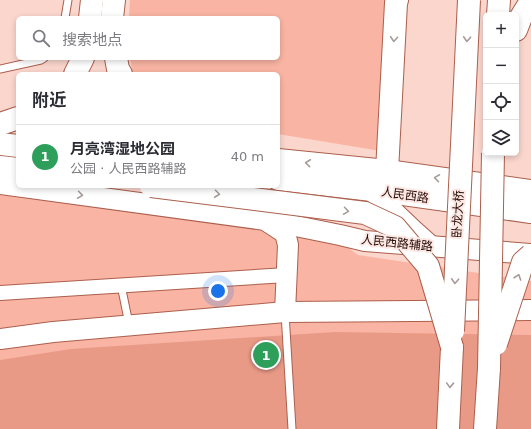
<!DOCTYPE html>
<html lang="zh">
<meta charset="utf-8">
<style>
body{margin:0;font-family:"DejaVu Sans","Noto Sans SC",sans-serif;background:#f7f7f7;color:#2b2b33}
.controls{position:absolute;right:12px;top:12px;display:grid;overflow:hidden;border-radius:6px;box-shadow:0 2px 6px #0003}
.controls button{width:36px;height:36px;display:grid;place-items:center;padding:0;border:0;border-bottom:1px solid #e1e1e2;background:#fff;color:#2b2b33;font:20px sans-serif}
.you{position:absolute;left:218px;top:291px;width:14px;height:14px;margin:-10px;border:3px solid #fff;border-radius:50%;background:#1a73e8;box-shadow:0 0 0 6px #1a73e833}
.badge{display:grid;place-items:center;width:26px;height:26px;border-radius:50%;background:#db2777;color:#fff;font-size:13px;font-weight:700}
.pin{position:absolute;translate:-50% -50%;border:2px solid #fff;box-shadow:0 1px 4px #0006}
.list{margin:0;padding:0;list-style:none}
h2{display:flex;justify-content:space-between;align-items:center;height:52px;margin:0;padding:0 16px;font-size:17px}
h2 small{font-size:13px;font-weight:400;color:#7c7c81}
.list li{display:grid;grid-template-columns:26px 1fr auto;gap:12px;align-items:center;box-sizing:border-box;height:64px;padding:0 16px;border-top:1px solid #e1e1e2}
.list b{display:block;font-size:15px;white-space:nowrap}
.list p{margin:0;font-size:13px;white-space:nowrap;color:#7c7c81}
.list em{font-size:13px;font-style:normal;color:#7c7c81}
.icon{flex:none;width:22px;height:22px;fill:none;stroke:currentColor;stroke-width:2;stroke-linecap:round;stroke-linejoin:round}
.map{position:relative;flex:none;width:531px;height:429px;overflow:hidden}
.search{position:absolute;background:#fff;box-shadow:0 2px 6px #0003;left:16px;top:16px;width:264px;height:44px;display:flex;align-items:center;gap:10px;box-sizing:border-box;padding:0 14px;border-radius:6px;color:#7c7c81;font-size:15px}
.panel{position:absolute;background:#fff;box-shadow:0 2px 6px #0003;left:16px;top:72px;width:264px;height:116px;border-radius:6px}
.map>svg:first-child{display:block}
</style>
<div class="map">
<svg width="531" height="429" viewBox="0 0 531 429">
<rect width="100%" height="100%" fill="#fad6cd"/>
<g fill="#f9b4a3">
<polygon points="130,0 388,0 381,151 278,134 278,74 133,74 130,58 278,58 278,18 129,18"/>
<polygon points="0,184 328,233 358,255 531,281 531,429 0,429"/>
</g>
<polygon fill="#e99a87" points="335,332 531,335 531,429 0,429 0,360 71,349"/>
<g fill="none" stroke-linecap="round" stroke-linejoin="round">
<defs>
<g id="lane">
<polyline points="65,18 68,0"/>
<polyline points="0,69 41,60 44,58"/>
<polyline points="121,285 129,324"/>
<polyline points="285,313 292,429"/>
</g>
<polyline id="street" points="0,293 287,275"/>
<g id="secondary">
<polyline points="0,184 265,220 285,233 288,245 285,312"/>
<polyline points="371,190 413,230 432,247"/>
<polyline points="271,221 340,235 365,241 531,254"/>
<polyline points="0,339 53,332 285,312 531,310"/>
</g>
<g id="primary">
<polyline points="0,144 18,146"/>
<polyline points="278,160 387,171 531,191"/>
<polyline points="387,171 396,3 397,0"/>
<polyline points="278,179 389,192 531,212"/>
</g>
<g id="highway">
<polyline points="498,15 499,0"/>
<polyline points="90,18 92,0"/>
<polyline points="112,18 114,0"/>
<polyline points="516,30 521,17 531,1"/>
<polyline points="116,58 118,69 121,74"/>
<polyline points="75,74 83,58"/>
<polyline points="0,124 18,118"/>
<polyline points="0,167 18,169"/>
<polyline points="448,429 452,347"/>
<polyline points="485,429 489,368"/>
</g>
</defs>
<use href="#lane" stroke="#ac5f4c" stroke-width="9"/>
<use href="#street" stroke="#ac5f4c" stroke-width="16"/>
<use href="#secondary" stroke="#ac5f4c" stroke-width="22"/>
<use href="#primary" stroke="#ac5f4c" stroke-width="24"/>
<use href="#highway" stroke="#ac5f4c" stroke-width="24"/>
<use href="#lane" stroke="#fff" stroke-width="7"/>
<use href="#street" stroke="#fff" stroke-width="14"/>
<use href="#secondary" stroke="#fff" stroke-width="20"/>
<use href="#primary" stroke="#fff" stroke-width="22"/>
<use href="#highway" stroke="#fff" stroke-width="22"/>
<defs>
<g id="highway-bridge">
<polyline points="151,186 365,213 395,227 428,266 452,347"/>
<polyline points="453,331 469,0"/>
<polyline points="496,344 523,262 531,255"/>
<polyline points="489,368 493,153"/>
</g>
</defs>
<use href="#highway-bridge" stroke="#ac5f4c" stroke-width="24" stroke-linecap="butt"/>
<use href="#highway-bridge" stroke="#fff" stroke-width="22"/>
</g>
<defs><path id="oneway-chevron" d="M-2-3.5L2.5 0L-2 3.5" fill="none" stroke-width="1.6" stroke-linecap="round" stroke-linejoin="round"/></defs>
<g stroke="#a89c9a">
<use href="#oneway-chevron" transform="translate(394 39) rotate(94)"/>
<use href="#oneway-chevron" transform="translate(467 39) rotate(93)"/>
<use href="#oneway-chevron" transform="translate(308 163) rotate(-174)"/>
<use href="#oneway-chevron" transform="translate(437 178) rotate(-172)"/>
<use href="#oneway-chevron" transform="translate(217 194) rotate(7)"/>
<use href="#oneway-chevron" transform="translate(80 195) rotate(8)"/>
<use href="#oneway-chevron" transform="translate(346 211) rotate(8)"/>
<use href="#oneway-chevron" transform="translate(518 277) rotate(-71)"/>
<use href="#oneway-chevron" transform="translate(455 281) rotate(93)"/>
<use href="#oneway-chevron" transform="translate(450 385) rotate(92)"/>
</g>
<g text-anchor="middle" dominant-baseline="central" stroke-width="4" stroke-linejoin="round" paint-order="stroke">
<g font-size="12" fill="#260803" stroke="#fbe8e4">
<text transform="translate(405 195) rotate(8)">人民西路</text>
<text transform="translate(458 214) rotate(-87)">卧龙大桥</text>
<text transform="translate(397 243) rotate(6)">人民西路辅路</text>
</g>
</g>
</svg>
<div class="controls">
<button>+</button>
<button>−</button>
<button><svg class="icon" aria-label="locate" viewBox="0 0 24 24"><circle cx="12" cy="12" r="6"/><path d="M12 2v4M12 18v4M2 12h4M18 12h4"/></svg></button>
<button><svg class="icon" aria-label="layers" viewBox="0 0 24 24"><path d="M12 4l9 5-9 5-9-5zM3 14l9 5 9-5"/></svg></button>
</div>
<div class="you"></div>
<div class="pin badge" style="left:266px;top:355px;background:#2e9e5b">1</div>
<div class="search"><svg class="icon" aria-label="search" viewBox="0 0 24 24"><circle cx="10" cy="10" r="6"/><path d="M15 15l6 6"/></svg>搜索地点</div>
<section class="panel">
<h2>附近<small></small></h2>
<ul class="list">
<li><span class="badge" style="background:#2e9e5b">1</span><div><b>月亮湾湿地公园</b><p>公园 · 人民西路辅路</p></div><em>40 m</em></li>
</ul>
</section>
</div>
